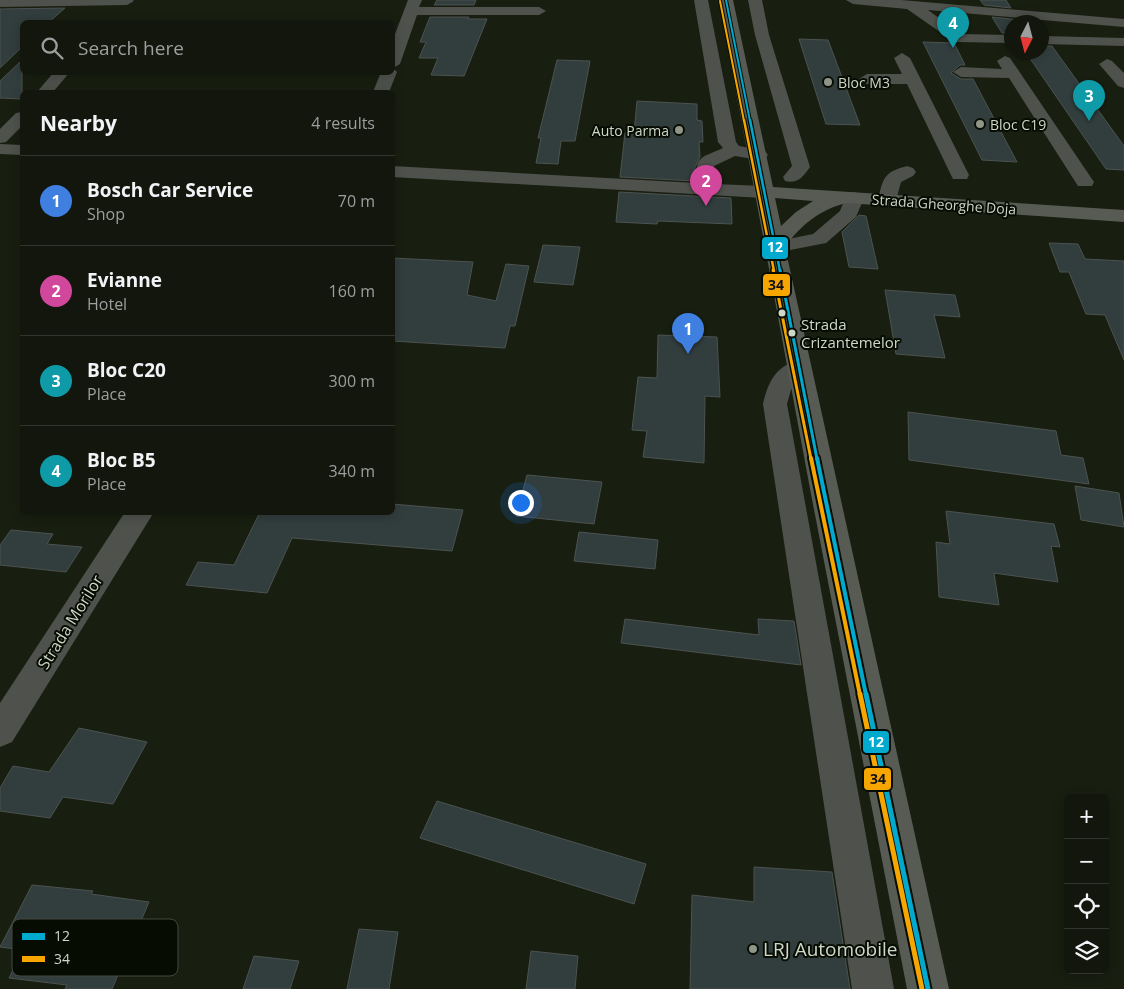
<!DOCTYPE html>
<meta charset="utf-8">
<style>
body{margin:0;font-family:"Open Sans",sans-serif;background:#1f231a;color:#f1f3f6}
.controls{position:absolute;right:15px;bottom:15px;display:grid;overflow:hidden;border-radius:8px;box-shadow:0 2px 12px #0003}
.controls button{width:45px;height:45px;display:grid;place-items:center;padding:0;border:0;border-bottom:1px solid #31352d;background:#12160c;color:#f1f3f6;font:25px sans-serif}
.compass{position:absolute;left:1004px;top:15px;width:45px;height:45px;border-radius:50%;background:#12160c;box-shadow:0 2px 12px #0003;rotate:186deg}
.you{position:absolute;left:520px;top:502px;width:18px;height:18px;margin:-12px;border:4px solid #fff;border-radius:50%;background:#1a73e8;box-shadow:0 0 0 8px #1a73e833}
.badge{display:grid;place-items:center;width:32px;height:32px;border-radius:50%;background:#8f9687;color:#fff;font-size:16px;font-weight:700}
.pin{position:absolute;translate:-50% -41px;filter:drop-shadow(0 1px 2px #0008)}
.pin::after{content:'';position:absolute;top:26px;width:18px;height:15px;background:inherit;clip-path:polygon(0 0,100% 0,50% 100%)}
.list{margin:0;padding:0;list-style:none}
h2{display:flex;justify-content:space-between;align-items:center;height:65px;margin:0;padding:0 20px;font-size:21px}
h2 small{font-size:16px;font-weight:400;color:#9c9f9d}
.list li{display:grid;grid-template-columns:32px 1fr auto;gap:15px;align-items:center;box-sizing:border-box;height:90px;padding:0 20px;border-top:1px solid #31352d}
.list b{display:block;font-size:19px;white-space:nowrap}
.list p{margin:0;font-size:16px;white-space:nowrap;color:#9c9f9d}
.list em{font-size:16px;font-style:normal;color:#9c9f9d}
.icon{flex:none;width:28px;height:28px;fill:none;stroke:currentColor;stroke-width:2;stroke-linecap:round;stroke-linejoin:round}
.map{position:relative;flex:none;width:1124px;height:989px;overflow:hidden}
.search{position:absolute;background:#12160c;box-shadow:0 2px 12px #0003;left:20px;top:20px;width:375px;height:55px;display:flex;align-items:center;gap:12px;box-sizing:border-box;padding:0 18px;border-radius:8px;color:#9c9f9d;font-size:19px}
.panel{position:absolute;background:#12160c;box-shadow:0 2px 12px #0003;left:20px;top:90px;width:375px;height:425px;border-radius:8px}
.map>svg:first-child{display:block}
</style>
<div class="map">
<svg width="1124" height="989" viewBox="0 0 1124 989">
<rect width="100%" height="100%" fill="#181e10"/>
<g fill="#323d3d" stroke="#4c5351">
<polygon points="437,0 476,0 474,5 434,5"/>
<polygon points="980,0 1006,0 1011,8 984,5"/>
<polygon points="65,8 49,22 22,22 22,47 0,68 0,9"/>
<polygon points="430,17 469,17 468,19 487,19 464,76 431,75 438,58 419,58 426,42 420,42"/>
<polygon points="992,17 1020,20 1022,22 1012,22 1012,33 1002,33"/>
<polygon points="799,39 828,40 860,125 826,124"/>
<polygon points="923,42 954,43 965,65 960,65 951,73 961,79 973,79 1017,162 982,160"/>
<polygon points="1042,46 1052,46 1124,146 1124,170 1106,169 1027,54 1015,52 1042,52"/>
<polygon points="22,60 22,99 0,98 0,81"/>
<polygon points="557,60 590,61 575,141 561,141 558,164 536,163 541,138 538,138"/>
<polygon points="637,101 697,104 697,120 702,121 703,142 699,142 700,157 695,167 694,181 620,177 625,133 634,133"/>
<polygon points="619,192 731,198 732,224 658,221 657,224 616,222"/>
<polygon points="859,215 866,216 878,269 849,267 842,232"/>
<polygon points="1049,243 1078,244 1085,259 1124,261 1124,360 1105,315 1086,314 1069,272 1060,272"/>
<polygon points="543,245 580,247 573,285 534,282"/>
<polygon points="392,258 473,262 467,295 496,301 506,264 529,266 515,326 510,326 505,348 392,341"/>
<polygon points="885,290 955,295 960,317 934,315 945,358 896,354"/>
<polygon points="658,335 717,337 720,397 705,396 704,463 643,457 647,431 632,430 638,377 657,378"/>
<polygon points="908,412 1056,431 1061,455 1083,458 1089,484 909,460"/>
<polygon points="527,475 602,482 594,524 516,516"/>
<polygon points="1075,486 1119,493 1124,527 1081,520"/>
<polygon points="392,504 463,510 452,551 292,538 267,593 186,585 198,562 234,565 260,512 392,512"/>
<polygon points="946,511 1054,524 1060,547 1051,546 1058,582 994,573 999,605 939,597 936,542 950,544"/>
<polygon points="11,530 53,534 47,544 82,547 66,572 0,565 0,545"/>
<polygon points="579,532 658,540 655,569 574,561"/>
<polygon points="625,619 759,635 758,619 794,621 801,665 621,643"/>
<polygon points="79,728 147,742 113,804 63,797 50,818 0,811 0,788 13,766 49,772"/>
<polygon points="437,801 646,864 634,904 420,838"/>
<polygon points="754,867 832,872 850,989 690,989 692,895 754,902"/>
<polygon points="32,885 93,891 91,894 149,902 112,989 65,989 67,985 9,978 23,950 0,947"/>
<polygon points="359,929 398,932 389,989 347,989"/>
<polygon points="531,951 578,956 575,989 526,989"/>
<polygon points="254,956 299,961 290,989 243,989"/>
</g>
<g fill="none" stroke-linecap="round" stroke-linejoin="round">
<g fill="#4f524c" fill-rule="evenodd">
<polygon points="0,0 133,0 134,1 127,5 0,7"/>
<polygon points="408,0 422,0 419,7 539,7 546,11 539,15 417,15 400,64 393,68 397,72 389,92 373,92 381,72 392,72 392,42"/>
<path d="M694,0h14l28,142 3,4 26,5 3,4 -3,4 -6,1 -24,-4 -21,10 1,18 48,2 7,2 2,4 -2,4 -7,2 -371,-21v-11l304,17c0,-28 3,-24 27,-35l-5,-6z"/>
<path d="M748,0h14l7,35 41,132c-7,10 -12,17 -25,14l-2,-4 9,-11 -37,-131z"/>
<polygon points="846,0 901,0 1124,19 1124,27 928,10 961,34 1012,35 1012,43 958,42 953,41 907,9 853,4"/>
<polygon points="1042,36 1124,38 1124,46 1042,44"/>
<polygon points="902,53 910,58 969,175 967,179 953,179 951,175 907,84 867,84 859,79 867,74 902,74 894,58"/>
<polygon points="1005,56 1010,58 1094,182 1092,186 1078,186 1009,78 961,77 953,72 961,67 1002,69 997,61"/>
<polygon points="1107,59 1112,61 1124,73 1124,88 1118,86 1099,64"/>
<polygon points="54,72 70,72 53,92 37,92"/>
<polygon points="22,112 22,126 6,142 0,143 0,129 16,113"/>
<polygon points="0,144 22,145 22,155 0,154"/>
<path d="M907,166l6,2 3,4 -3,4 -12,6 -6,22h-14l-3,-4c5,-22 6,-28 29,-34z"/>
<polygon points="854,192 861,194 864,198 856,217 826,243 775,253 768,251 765,247 768,243 813,234 840,211 847,194"/>
<path d="M799,360l8,2 4,5 -19,19 -5,18 107,585h-42l-89,-585c5,-21 12,-38 36,-44z"/>
<polygon points="125,512 154,512 12,742 0,747 0,703"/>
</g>
<path fill="#585b53" fill-rule="evenodd" d="M719,0h14l40,187 351,23v12l-278,-19c-27,7 -45,22 -61,44l164,742h-42l-96,-495zM775,198l38,3 -17,11 -15,14z"/>
<defs>
<polyline id="bus-1-far4" points="726,0 750,121"/>
<polyline id="bus-1-far3" points="750,120 780,271"/>
<polyline id="bus-1-far2" points="780,270 817,459"/>
<polyline id="bus-1-far1" points="817,458 866,695"/>
<polyline id="bus-1" points="866,694 928,989"/>
<polyline id="bus-2-far4" points="720,1 744,121"/>
<polyline id="bus-2-far3" points="744,120 774,271"/>
<polyline id="bus-2-far2" points="773,270 811,459"/>
<polyline id="bus-2-far1" points="811,458 860,695"/>
<polyline id="bus-2" points="860,694 922,989"/>
</defs>
<use href="#bus-1-far4" stroke="#070c03" stroke-width="4"/>
<use href="#bus-1-far3" stroke="#070c03" stroke-width="5"/>
<use href="#bus-1-far2" stroke="#070c03" stroke-width="6"/>
<use href="#bus-1-far1" stroke="#070c03" stroke-width="8"/>
<use href="#bus-1" stroke="#070c03" stroke-width="9"/>
<use href="#bus-2-far4" stroke="#070c03" stroke-width="4"/>
<use href="#bus-2-far3" stroke="#070c03" stroke-width="5"/>
<use href="#bus-2-far2" stroke="#070c03" stroke-width="6"/>
<use href="#bus-2-far1" stroke="#070c03" stroke-width="8"/>
<use href="#bus-2" stroke="#070c03" stroke-width="9"/>
<use href="#bus-1-far4" stroke="#00a9ce" stroke-width="2"/>
<use href="#bus-1-far3" stroke="#00a9ce" stroke-width="2.5"/>
<use href="#bus-1-far2" stroke="#00a9ce" stroke-width="3"/>
<use href="#bus-1-far1" stroke="#00a9ce" stroke-width="4"/>
<use href="#bus-1" stroke="#00a9ce" stroke-width="5"/>
<use href="#bus-2-far4" stroke="#f7a600" stroke-width="2"/>
<use href="#bus-2-far3" stroke="#f7a600" stroke-width="2.5"/>
<use href="#bus-2-far2" stroke="#f7a600" stroke-width="3"/>
<use href="#bus-2-far1" stroke="#f7a600" stroke-width="4"/>
<use href="#bus-2" stroke="#f7a600" stroke-width="5"/>
</g>
<g fill="#8f9687" stroke="#070c03" stroke-width="2">
<circle cx="828" cy="82" r="5"/>
<circle cx="980" cy="124" r="5"/>
<circle cx="679" cy="130" r="5"/>
<circle cx="753" cy="949" r="5"/>
</g>
<g fill="#cfd7c7" stroke="#070c03" stroke-width="2">
<circle cx="782" cy="313" r="4.5"/>
<circle cx="792" cy="333" r="4.5"/>
</g>
<g text-anchor="middle" dominant-baseline="central" stroke-width="4" stroke-linejoin="round" paint-order="stroke">
<g font-size="14" fill="#cfd7c7" stroke="#070c03" text-anchor="start">
<text x="838" y="82">Bloc M3</text>
<text x="990" y="124">Bloc C19</text>
<text x="669" y="130" text-anchor="end">Auto Parma</text>
</g>
<g font-size="14" fill="#cfd7c7" stroke="#070c03">
<text transform="translate(944 204) rotate(4)">Strada Gheorghe Doja</text>
</g>
<g font-size="15" fill="#cfd7c7" stroke="#070c03" text-anchor="start">
<text x="801" y="324">Strada<tspan x="801" dy="18">Crizantemelor</tspan></text>
</g>
<g font-size="16" fill="#cfd7c7" stroke="#070c03">
<text transform="translate(70 622) rotate(-58)">Strada Morilor</text>
</g>
<g font-size="19" fill="#cfd7c7" stroke="#070c03" text-anchor="start">
<text x="763" y="949">LRJ Automobile</text>
</g>
</g>
<rect x="12" y="919" width="166" height="57" rx="8" fill="#070c03" stroke="#43493e" stroke-width="1"/>
<rect x="22" y="933" width="23" height="7" fill="#00a9ce"/>
<rect x="22" y="956" width="23" height="6" fill="#f7a600"/>
<g font-size="14" fill="#cfd7c7">
<text x="54" y="941">12</text>
<text x="54" y="964">34</text>
</g>
<g stroke="#070c03" stroke-width="2">
<rect x="761" y="236" width="28" height="24" rx="5" fill="#00a9ce"/>
<rect x="762" y="273" width="29" height="24" rx="5" fill="#f7a600"/>
<rect x="862" y="730" width="28" height="24" rx="5" fill="#00a9ce"/>
<rect x="863" y="767" width="29" height="24" rx="5" fill="#f7a600"/>
</g>
<g font-size="14" text-anchor="middle" font-weight="bold" fill="#fff">
<text x="775" y="252">12</text>
<text x="876" y="747">12</text>
</g>
<g font-size="14" text-anchor="middle" font-weight="bold" fill="#111">
<text x="776" y="290">34</text>
<text x="878" y="784">34</text>
</g>
</svg>
<div class="controls">
<button>+</button>
<button>−</button>
<button><svg class="icon" aria-label="locate" viewBox="0 0 24 24"><circle cx="12" cy="12" r="6"/><path d="M12 2v4M12 18v4M2 12h4M18 12h4"/></svg></button>
<button><svg class="icon" aria-label="layers" viewBox="0 0 24 24"><path d="M12 4l9 5-9 5-9-5zM3 14l9 5 9-5"/></svg></button>
</div>
<svg class="compass" viewBox="-18 -18 36 36"><path d="M0-13l5 13h-10z" fill="#e53935"/><path d="M0 13l5-13h-10z" fill="#9c9f9d"/></svg>
<div class="you"></div>
<div class="pin badge" style="left:688px;top:354px;background:#3f7fe0">1</div>
<div class="pin badge" style="left:706px;top:206px;background:#d1479c">2</div>
<div class="pin badge" style="left:1089px;top:121px;background:#0f9aa8">3</div>
<div class="pin badge" style="left:953px;top:48px;background:#0f9aa8">4</div>
<div class="search"><svg class="icon" aria-label="search" viewBox="0 0 24 24"><circle cx="10" cy="10" r="6"/><path d="M15 15l6 6"/></svg>Search here</div>
<section class="panel">
<h2>Nearby<small>4 results</small></h2>
<ul class="list">
<li><span class="badge" style="background:#3f7fe0">1</span><div><b>Bosch Car Service</b><p>Shop</p></div><em>70 m</em></li>
<li><span class="badge" style="background:#d1479c">2</span><div><b>Evianne</b><p>Hotel</p></div><em>160 m</em></li>
<li><span class="badge" style="background:#0f9aa8">3</span><div><b>Bloc C20</b><p>Place</p></div><em>300 m</em></li>
<li><span class="badge" style="background:#0f9aa8">4</span><div><b>Bloc B5</b><p>Place</p></div><em>340 m</em></li>
</ul>
</section>
</div>
